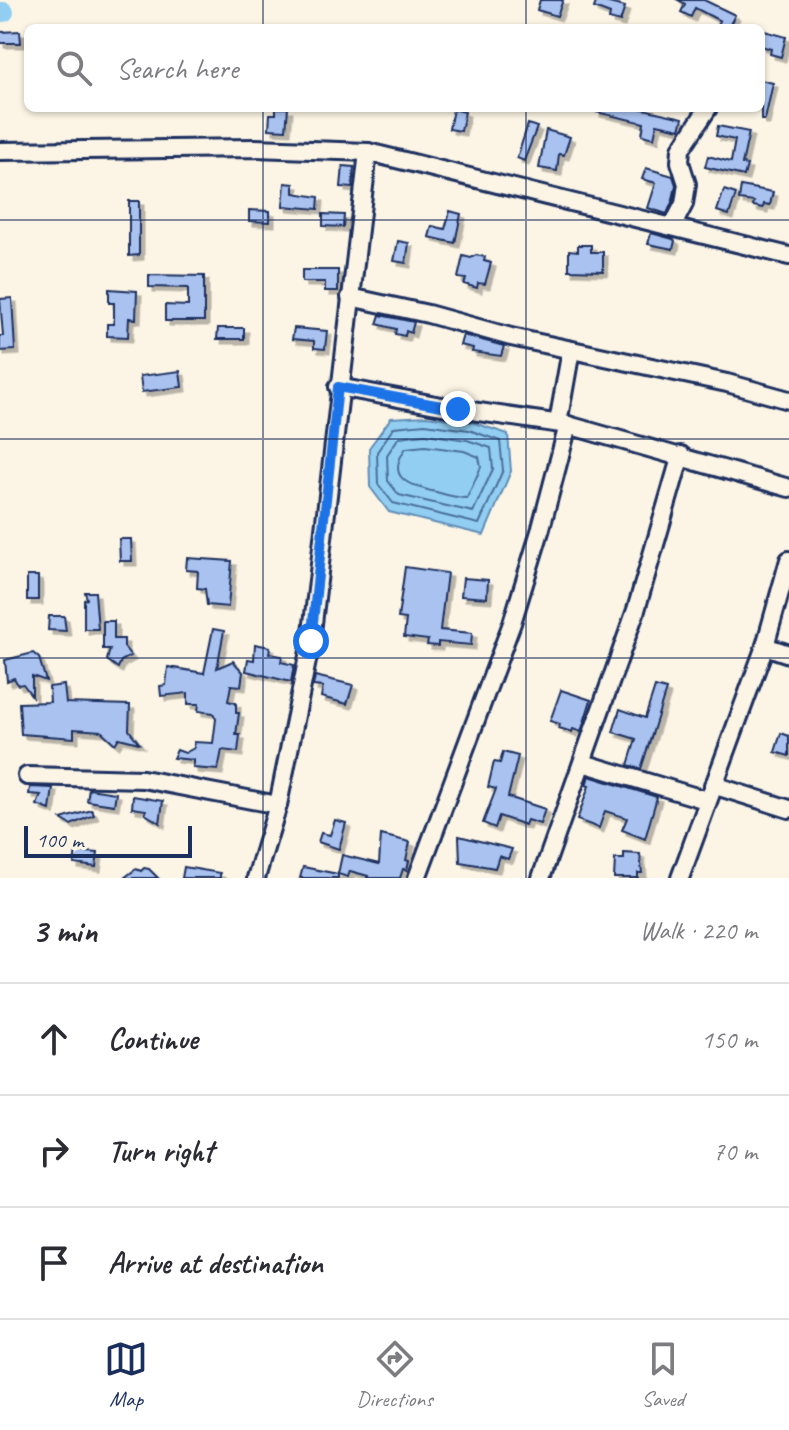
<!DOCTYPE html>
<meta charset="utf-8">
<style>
body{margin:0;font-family:Caveat,sans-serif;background:#f7f7f7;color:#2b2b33}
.scale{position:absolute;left:24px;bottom:20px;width:168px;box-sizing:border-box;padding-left:8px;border:4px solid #1b2f5e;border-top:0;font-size:22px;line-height:28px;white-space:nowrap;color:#1b2f5e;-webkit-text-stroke:6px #fcf5e5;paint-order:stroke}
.stop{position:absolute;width:24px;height:24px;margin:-18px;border:6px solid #1a73e8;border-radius:50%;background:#fff}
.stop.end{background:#1a73e8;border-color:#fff;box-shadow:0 2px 8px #0008}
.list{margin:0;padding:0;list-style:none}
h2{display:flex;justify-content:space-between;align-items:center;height:104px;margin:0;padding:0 32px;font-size:34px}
h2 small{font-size:26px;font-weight:400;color:#7c7c81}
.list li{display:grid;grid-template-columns:52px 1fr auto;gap:24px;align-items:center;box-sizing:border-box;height:112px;padding:0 32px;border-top:2px solid #e1e1e2}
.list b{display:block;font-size:30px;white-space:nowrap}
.list em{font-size:26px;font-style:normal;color:#7c7c81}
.icon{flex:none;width:44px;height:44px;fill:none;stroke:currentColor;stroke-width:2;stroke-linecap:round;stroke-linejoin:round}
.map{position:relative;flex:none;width:789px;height:878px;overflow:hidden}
.search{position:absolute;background:#fff;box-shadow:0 2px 6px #0004;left:24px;right:24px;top:24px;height:88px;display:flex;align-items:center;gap:20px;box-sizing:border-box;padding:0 28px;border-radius:12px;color:#7c7c81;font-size:30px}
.sheet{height:440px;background:#fff}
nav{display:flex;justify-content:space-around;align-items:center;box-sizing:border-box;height:112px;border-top:2px solid #e1e1e2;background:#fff;font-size:22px;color:#7c7c81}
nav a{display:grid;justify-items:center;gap:4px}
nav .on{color:#1b2f5e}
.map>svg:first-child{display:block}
</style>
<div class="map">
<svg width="789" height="878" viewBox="0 0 789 878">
<defs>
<filter id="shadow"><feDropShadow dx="4.5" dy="4.5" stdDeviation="0" flood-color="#0004"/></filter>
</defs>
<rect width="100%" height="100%" fill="#fcf5e5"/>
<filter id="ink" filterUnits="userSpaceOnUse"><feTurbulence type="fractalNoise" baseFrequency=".0125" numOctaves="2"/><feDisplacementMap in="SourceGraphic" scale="16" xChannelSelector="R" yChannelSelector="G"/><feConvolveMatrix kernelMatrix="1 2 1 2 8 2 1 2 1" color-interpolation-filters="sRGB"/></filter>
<g filter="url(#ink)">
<polygon fill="#92cef2" stroke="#628eb7" stroke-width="2" points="426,416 471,422 508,434 511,471 484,535 389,512 370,487 369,448 391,418"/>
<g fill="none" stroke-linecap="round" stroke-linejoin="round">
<g stroke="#4b6f99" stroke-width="2">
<polygon points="425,424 469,430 500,441 503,470 479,524 393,503 378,484 377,452 394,427"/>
<polygon points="425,434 467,440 491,448 493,469 473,512 399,495 388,481 387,455 399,437"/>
<path d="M425,446l39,5 15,6 2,10 -14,31c-10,0 -21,-3 -31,-6 -25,-6 -52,-13 -30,-44z"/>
</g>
<polyline stroke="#92cef2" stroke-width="20" points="0,12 4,12"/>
</g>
<g fill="#a9c2f0" stroke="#1b2f5e" stroke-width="2" filter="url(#shadow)">
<polygon points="540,0 563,0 557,16 537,10"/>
<polygon points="597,0 625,7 620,22 609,19 610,14 594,8"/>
<polygon points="678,0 704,0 735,15 728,28 722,28 717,26 720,21 695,8 691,17 681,12 685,4"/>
<polygon points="761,30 786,37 781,57 770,54 771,49 761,46"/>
<polygon points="20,31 21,43 0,43 0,32"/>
<polygon points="761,80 773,83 765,120 761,120"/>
<polygon points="276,108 288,108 286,130 269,129 270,114 276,114"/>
<polygon points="596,108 639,108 683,118 680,129 657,124 654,138 642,135 644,123 596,112"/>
<polygon points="453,109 465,112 461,131 449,129"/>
<polygon points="528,124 537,127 524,161 517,158"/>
<polygon points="718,126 749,132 742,164 747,165 744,176 705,167 708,156 731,162 735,140 716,136"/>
<polygon points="546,130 570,137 564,155 559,154 557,171 539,168"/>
<polygon points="343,166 354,167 352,188 341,187"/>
<polygon points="646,168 673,176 676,185 673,200 667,214 648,208 656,183 642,179"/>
<polygon points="285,183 294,184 294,193 319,197 318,209 283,206"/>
<polygon points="741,186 773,192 770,205 764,204 763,208 753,206 754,202 739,200"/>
<polygon points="724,190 736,194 729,215 717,211"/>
<polygon points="129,201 139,201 139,255 129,256"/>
<polygon points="249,210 270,211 270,222 249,221"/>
<polygon points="450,211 461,214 455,243 429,237 432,226 445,229"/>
<polygon points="323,214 344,215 343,227 323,226"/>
<polygon points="651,233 673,239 675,241 673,249 648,244"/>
<polygon points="398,241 409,243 406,263 394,261"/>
<polygon points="578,245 591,245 591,252 603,252 603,271 569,270 569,250 578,251"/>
<polygon points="476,255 485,257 484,261 491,263 485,284 478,283 477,288 464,284 466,279 458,278 463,256 471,258"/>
<polygon points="302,270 338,270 338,291 325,291 325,282 302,282"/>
<polygon points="149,275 204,276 204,321 165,321 165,305 188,306 188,288 149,287"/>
<polygon points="109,289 137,291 136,319 129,318 128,337 107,336 107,324 114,324 114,303 109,303"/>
<polygon points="12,298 15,350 0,351 0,336 3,336 0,299"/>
<polygon points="380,315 414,322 411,333 406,331 405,336 395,334 396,329 377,324"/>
<polygon points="218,328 244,328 244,339 217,339"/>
<polygon points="294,328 327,331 325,349 314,348 314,341 292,339"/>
<polygon points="463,335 504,346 501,356 472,352 473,348 460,345"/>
<polygon points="180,371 182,387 142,392 140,376"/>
<polygon points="119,539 131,539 132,561 120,561"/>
<polygon points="187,558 232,561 228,607 207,605 205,589 197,588 198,571 186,570"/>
<polygon points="405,567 447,573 440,630 472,633 471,645 438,642 438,646 427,645 428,640 404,637 406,619 398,618"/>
<rect x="27" y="576" width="11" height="24"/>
<polygon points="463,578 488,580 487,598 461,596"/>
<polygon points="85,592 95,592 98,629 84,629 84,600 87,599"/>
<polygon points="49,616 64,616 66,631 48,630"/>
<polygon points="103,621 114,621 114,639 124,639 124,647 131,656 121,661 118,668 107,660 110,649 103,649"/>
<polygon points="213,629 224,631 217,668 233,661 243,672 241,686 231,685 228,701 236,703 236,713 239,713 236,735 240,735 238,752 222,750 218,770 193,768 193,760 173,758 177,750 185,753 194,748 194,742 213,743 216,719 213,713 198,711 199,704 188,704 188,693 161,696 160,686 166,685 168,667 204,673"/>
<polygon points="255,644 270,647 269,654 282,656 281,662 294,665 291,682 246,671 248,659 254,660"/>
<polygon points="33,653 39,658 46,681 32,676 32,696 23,684 18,685 14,678 7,681 5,660"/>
<polygon points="315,676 353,685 347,704 321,697 323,687 313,686"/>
<polygon points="64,685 66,703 130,705 129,730 139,743 119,738 115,744 101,731 74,729 74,738 21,734 19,703 50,702 49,687"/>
<polygon points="655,687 666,690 641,769 628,765 636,739 613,732 620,709 645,718"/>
<polygon points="561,690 591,700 581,732 573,729 572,732 559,728 560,724 550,721"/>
<polygon points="781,733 789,736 789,756 775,752"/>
<polygon points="503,752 518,756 508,797 545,809 540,824 527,820 525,825 499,816 495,828 483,823 496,789 488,787 494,762 500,763"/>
<polygon points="589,776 657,797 645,839 622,830 627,818 605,811 599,828 577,820 589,786 586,785"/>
<polygon points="30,787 53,788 50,810 37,805 41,795 29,794"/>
<polygon points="89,789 116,793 114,805 87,801"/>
<polygon points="133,796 163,801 160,823 145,814 146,810 132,808"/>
<polygon points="92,810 94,815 71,825 61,819"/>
<polygon points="335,820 346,823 339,849 318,842 321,833 330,835"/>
<polygon points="381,835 410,842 406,860 409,861 407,870 403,869 400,878 367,878 368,876 350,871 348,877 338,874 338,878 300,878 303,867 338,874 342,855 379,864"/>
<polygon points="459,836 512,849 508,859 499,856 495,868 460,862"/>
<polygon points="76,851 98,853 96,867 74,864"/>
<polygon points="624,853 640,854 642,873 638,873 638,878 614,878 615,859 624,859"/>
<polygon points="184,867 220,873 220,878 182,878"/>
<polygon points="144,868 149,869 158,878 124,878 136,869 141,871"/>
</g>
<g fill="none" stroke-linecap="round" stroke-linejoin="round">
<defs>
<g id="minor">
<polyline points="0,151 255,148 368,152"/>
<polyline points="672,227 684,204 687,184 680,162 681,149 708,108"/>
<polyline points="350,297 428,314 511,337 727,383 789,400"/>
<polyline points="338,387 458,409 568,425 789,488"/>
<polyline points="558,423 571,350"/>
<polyline points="765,646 789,654"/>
<polyline points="583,763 706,800"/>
<polyline points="27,776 143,779 278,805"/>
<polyline points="713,785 789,809"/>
<polyline points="256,878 278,805 311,641 368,152 789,256"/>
<polyline points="417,878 512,623 541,528 568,425"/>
<polyline points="541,878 636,610 681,455"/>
<polyline points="680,878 765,646 789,560"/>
</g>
</defs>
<use href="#minor" stroke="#1b2f5e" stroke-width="22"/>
<use href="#minor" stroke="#fcf5e5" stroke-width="16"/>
</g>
</g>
<g fill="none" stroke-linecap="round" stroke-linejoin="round" filter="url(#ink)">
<polyline stroke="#1a73e8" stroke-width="10" points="311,641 338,387 458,409"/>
</g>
<path fill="none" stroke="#1b2f5e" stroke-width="2" stroke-opacity="0.55" d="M263,0v28M526,0v28M263,108v770M526,108v770M0,220h789M0,439h789M0,658h789"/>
</svg>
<div class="scale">100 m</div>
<div class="stop" style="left:311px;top:641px"></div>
<div class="stop end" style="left:458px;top:409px"></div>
<div class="search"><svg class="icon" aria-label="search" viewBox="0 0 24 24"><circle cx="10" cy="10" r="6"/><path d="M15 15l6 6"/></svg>Search here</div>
</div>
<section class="sheet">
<h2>3 min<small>Walk · 220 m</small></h2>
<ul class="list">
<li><svg class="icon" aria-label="ahead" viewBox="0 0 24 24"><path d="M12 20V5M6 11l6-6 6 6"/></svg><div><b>Continue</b></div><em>150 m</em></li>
<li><svg class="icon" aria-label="right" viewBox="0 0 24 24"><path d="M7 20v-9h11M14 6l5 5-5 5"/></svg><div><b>Turn right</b></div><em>70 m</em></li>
<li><svg class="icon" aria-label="arrive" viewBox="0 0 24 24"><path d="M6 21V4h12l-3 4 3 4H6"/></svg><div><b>Arrive at destination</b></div></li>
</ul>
</section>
<nav>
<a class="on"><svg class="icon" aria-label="map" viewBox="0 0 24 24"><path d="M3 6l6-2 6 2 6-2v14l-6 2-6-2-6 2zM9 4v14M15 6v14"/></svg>Map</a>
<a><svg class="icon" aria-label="directions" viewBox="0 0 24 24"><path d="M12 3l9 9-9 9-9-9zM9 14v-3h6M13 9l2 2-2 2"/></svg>Directions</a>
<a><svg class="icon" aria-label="saved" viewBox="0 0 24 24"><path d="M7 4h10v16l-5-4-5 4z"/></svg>Saved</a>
</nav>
